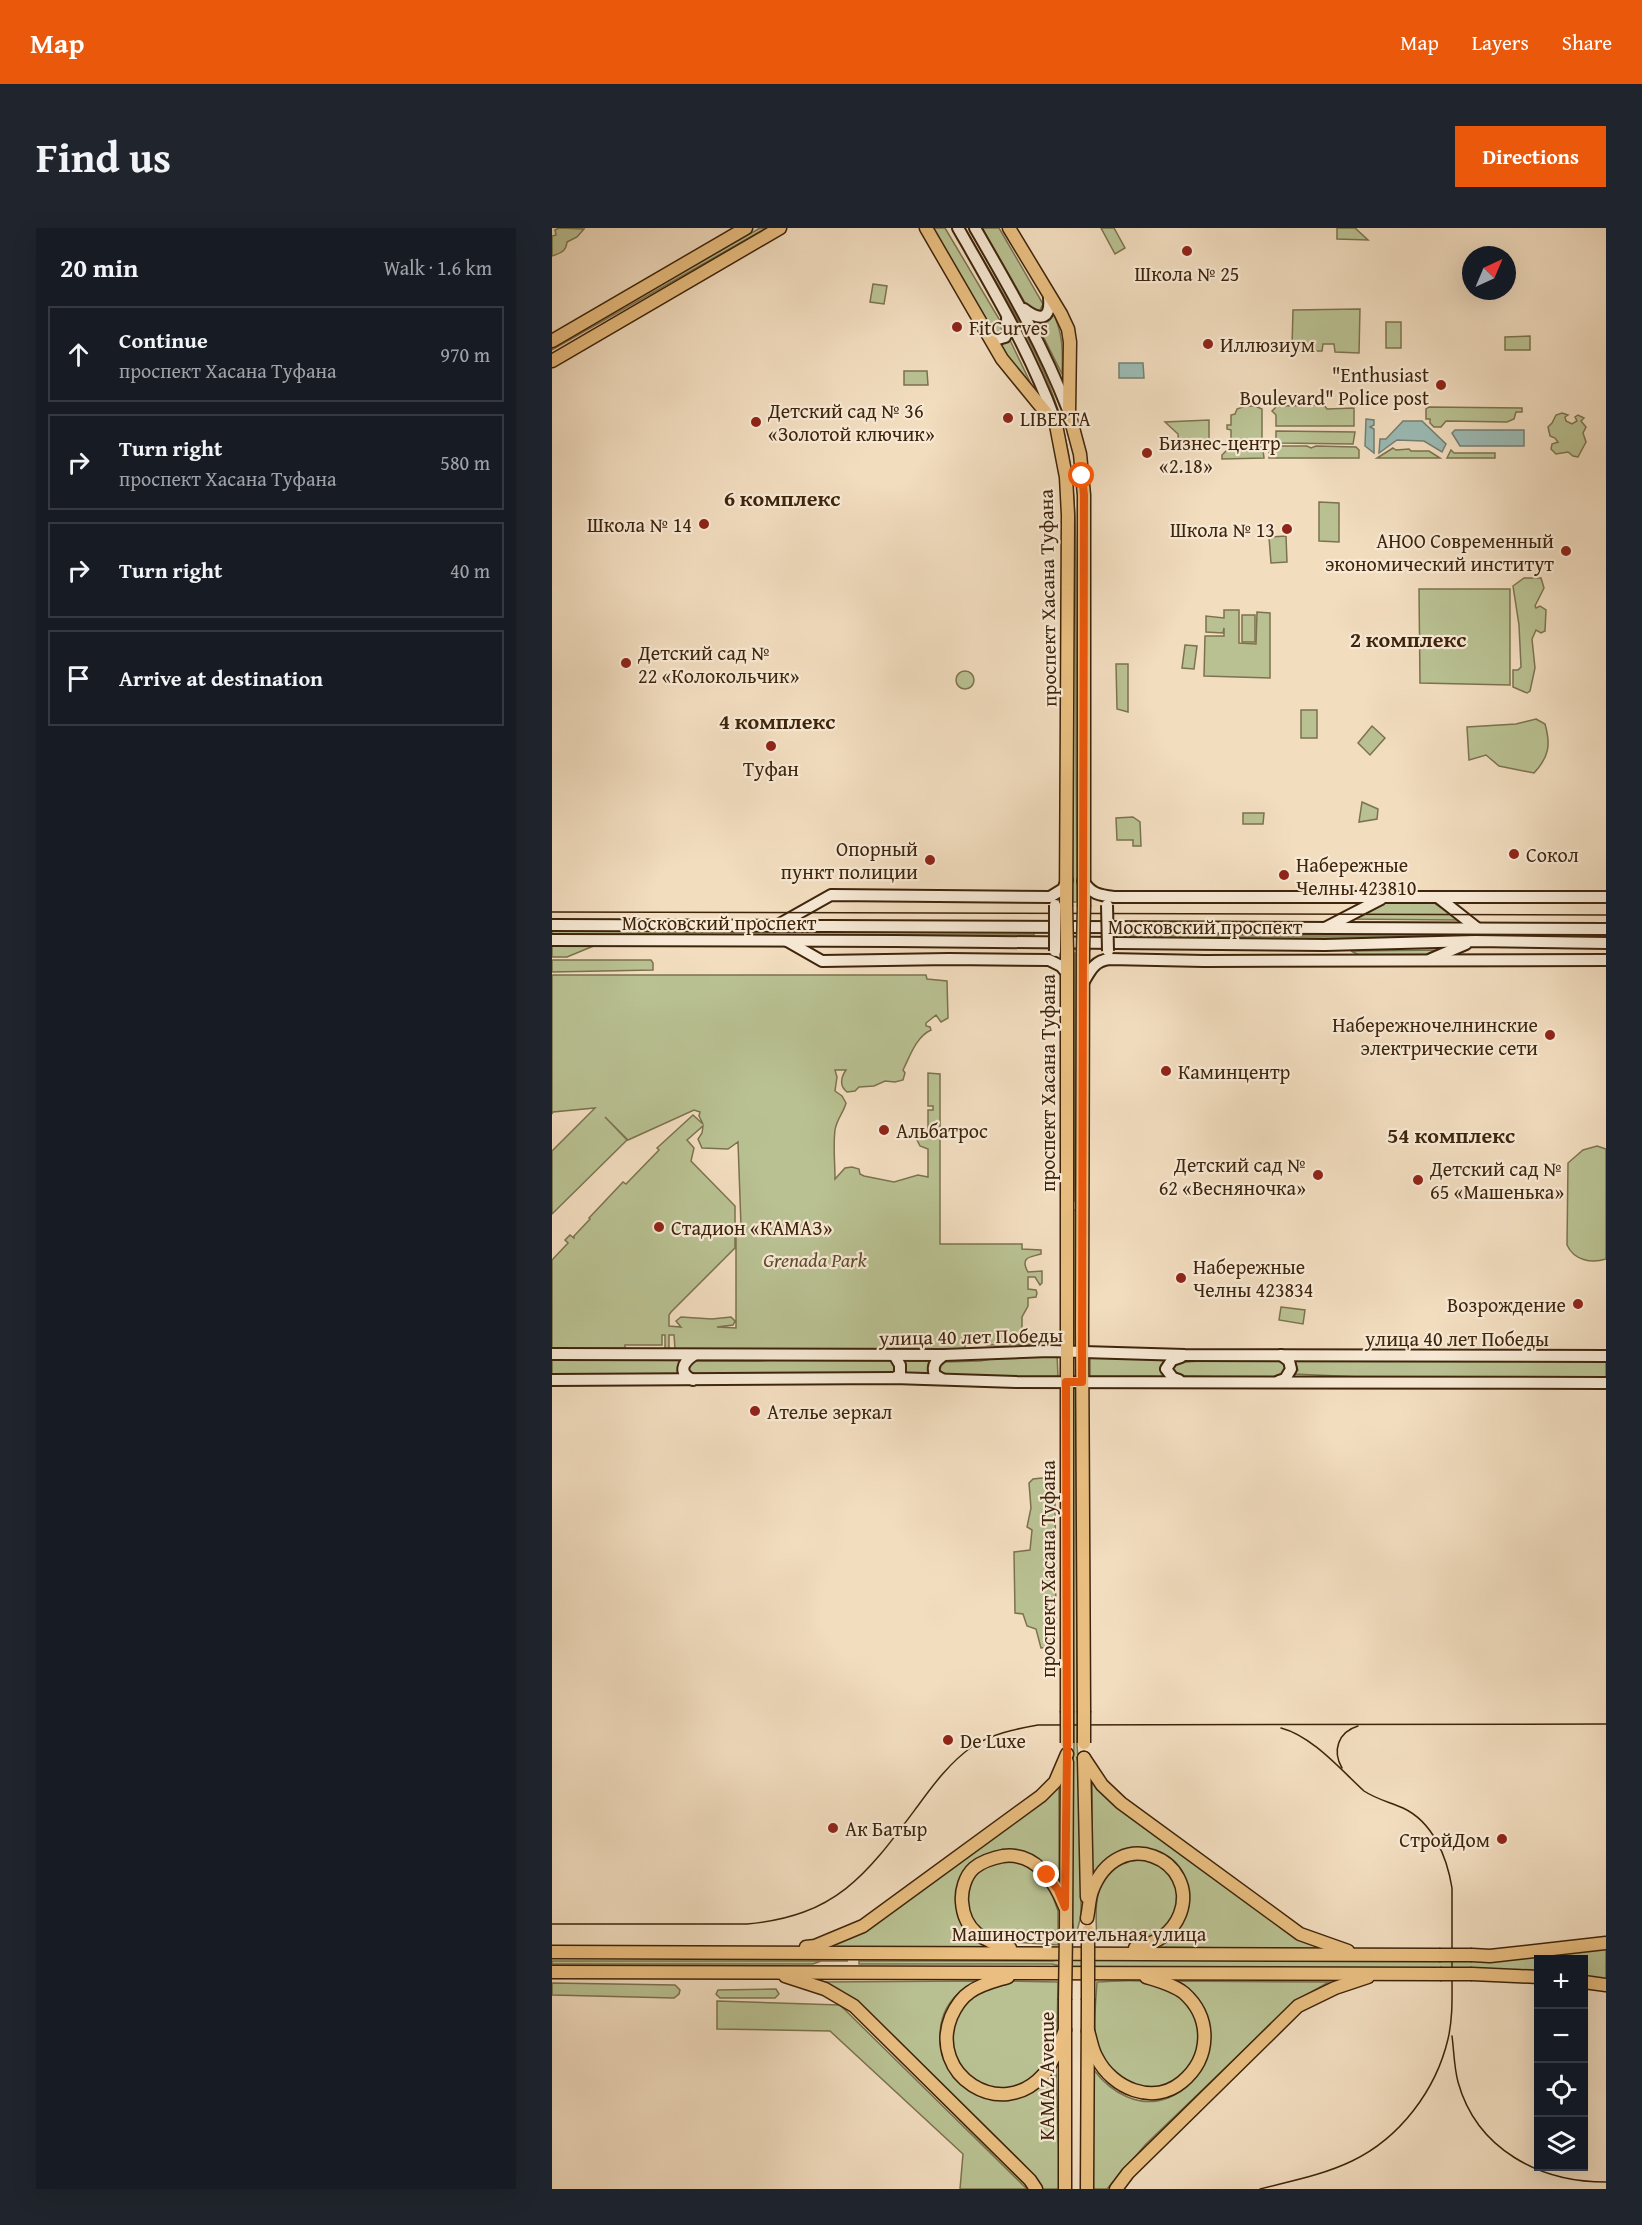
<!DOCTYPE html>
<meta charset="utf-8">
<style>
body{margin:0;font-family:"Gentium Book Plus",serif;background:#20242c;color:#f1f3f6}
.controls{position:absolute;right:18px;bottom:18px;display:grid;overflow:hidden;border-radius:0px;box-shadow:0 6px 24px #0002}
.controls button{width:54px;height:54px;display:grid;place-items:center;padding:0;border:0;border-bottom:2px solid #363941;background:#171b24;color:#f1f3f6;font:30px sans-serif}
.compass{position:absolute;left:910px;top:18px;width:54px;height:54px;border-radius:50%;background:#171b24;box-shadow:0 6px 24px #0002;rotate:44deg}
.stop{position:absolute;width:18px;height:18px;margin:-14px;border:4px solid #ea580c;border-radius:50%;background:#fff}
.stop.end{background:#ea580c;border-color:#fff;box-shadow:0 2px 6px #0008}
.list{margin:0;padding:0;list-style:none}
h2{display:flex;justify-content:space-between;align-items:center;height:78px;margin:0;padding:0 24px;font-size:26px}
h2 small{font-size:20px;font-weight:400;color:#9ea1a6}
.list li{display:grid;grid-template-columns:39px 1fr auto;gap:18px;align-items:center;box-sizing:border-box;height:96px;margin:0 12px 12px;padding:0 12px;border:2px solid #363941;border-radius:0px}
.list b{display:block;font-size:22px;white-space:nowrap}
.list p{margin:0;font-size:20px;white-space:nowrap;color:#9ea1a6}
.list em{font-size:20px;font-style:normal;color:#9ea1a6}
.icon{flex:none;width:33px;height:33px;fill:none;stroke:currentColor;stroke-width:2;stroke-linecap:round;stroke-linejoin:round}
.map{position:relative;flex:none;width:1054px;height:1961px;overflow:hidden;border-radius:0px}
header{display:flex;align-items:center;gap:36px;box-sizing:border-box;height:84px;padding:0 30px;background:#ea580c;color:#fff}
header strong{font-size:28px}
nav{display:flex;gap:33px;margin-inline-start:auto;font-size:21px}
.intro{display:flex;align-items:center;justify-content:space-between;box-sizing:border-box;height:144px;padding:0 36px}
h1{margin:0;font-size:42px}
.button{padding:15px 27px;border-radius:0px;background:#ea580c;color:#fff;font-size:21px;font-weight:700}
main{display:flex;gap:36px;padding:0 36px}
aside{flex:1;background:#171b24;border-radius:0px;box-shadow:0 6px 24px #0002}
.map>svg:first-child{display:block}
</style>
<header>
<strong>Map</strong>
<nav><a>Map</a><a>Layers</a><a>Share</a></nav>
</header>
<div class="intro"><h1>Find us</h1><a class="button">Directions</a></div>
<main>
<aside>
<h2>20 min<small>Walk · 1.6 km</small></h2>
<ul class="list">
<li><svg class="icon" aria-label="ahead" viewBox="0 0 24 24"><path d="M12 20V5M6 11l6-6 6 6"/></svg><div><b>Continue</b><p>проспект Хасана Туфана</p></div><em>970 m</em></li>
<li><svg class="icon" aria-label="right" viewBox="0 0 24 24"><path d="M7 20v-9h11M14 6l5 5-5 5"/></svg><div><b>Turn right</b><p>проспект Хасана Туфана</p></div><em>580 m</em></li>
<li><svg class="icon" aria-label="right" viewBox="0 0 24 24"><path d="M7 20v-9h11M14 6l5 5-5 5"/></svg><div><b>Turn right</b></div><em>40 m</em></li>
<li><svg class="icon" aria-label="arrive" viewBox="0 0 24 24"><path d="M6 21V4h12l-3 4 3 4H6"/></svg><div><b>Arrive at destination</b></div></li>
</ul>
</aside>
<div class="map">
<svg width="1054" height="1961" viewBox="0 0 1054 1961">
<rect width="100%" height="100%" fill="#f2ddbf"/>
<filter id="stains"><feTurbulence type="fractalNoise" baseFrequency=".00333" numOctaves="4"/><feColorMatrix values="0 0 0 0 .2 0 0 0 0 .09 0 0 0 0 .02 0 0 0 .5 -.17"/></filter>
<radialGradient id="worn" r=".72"><stop offset=".6" stop-color="#630" stop-opacity="0"/><stop offset="1" stop-color="#630" stop-opacity=".3"/></radialGradient>
<g fill="#b9c192" stroke="#7c724e" stroke-width="1.5" fill-rule="evenodd">
<path d="M7,0l25,1 -7,8 -10,5c-1,10 -7,11 -15,14v-20l4,-1 -1,-5z"/>
<polygon points="208,0 214,0 0,122 0,119"/>
<polygon points="378,0 393,0 450,96 450,104 440,105"/>
<path d="M410,0h3c34,60 74,119 94,185 21,69 16,141 17,212 0,92 0,185 1,277h-4l-1,-382 -15,-105 -15,-41 -18,-37z"/>
<polygon points="430,0 447,0 491,76 488,82 484,82 475,78"/>
<polygon points="549,0 562,0 573,20 563,26"/>
<polygon points="785,0 803,0 816,12 785,11"/>
<polygon points="321,56 335,58 332,76 318,74"/>
<polygon points="808,81 807,125 783,124 782,116 771,116 770,123 745,123 740,119 741,82"/>
<path d="M500,83c11,21 11,40 10,63l-27,-54z"/>
<rect x="834" y="94" width="15" height="26"/>
<polygon points="456,108 479,156 452,130 446,114"/>
<polygon points="978,108 978,122 953,122 953,109"/>
<polygon points="352,143 375,143 376,157 352,157"/>
<polygon points="772,177 775,181 802,180 802,198 724,198 724,187 720,183 725,178"/>
<polygon points="693,178 703,178 710,181 710,213 679,213 679,202 675,201 675,197 679,197 679,187 683,186 685,181"/>
<polygon points="877,179 970,180 970,184 964,184 962,191 955,194 894,193 889,199 882,199 878,195 878,191 874,191 874,181"/>
<polygon points="1010,185 1016,187 1013,189 1014,193 1020,196 1025,193 1023,189 1026,187 1032,190 1029,193 1034,199 1031,205 1034,214 1026,229 1021,228 1016,224 1004,226 999,221 1000,216 1006,214 1003,210 998,208 996,199 1000,195 1004,187"/>
<polygon points="657,192 657,221 627,221 626,206 613,194"/>
<polygon points="724,203 803,204 801,216 727,215 724,212"/>
<polygon points="708,218 711,222 712,230 670,231 670,227 674,223 702,223"/>
<polygon points="724,218 755,218 759,220 764,218 804,219 807,222 807,230 717,230 717,223"/>
<polygon points="841,220 844,222 857,221 859,223 877,223 888,230 825,230"/>
<polygon points="899,222 902,225 943,225 943,230 895,230"/>
<polygon points="767,274 787,275 787,314 767,313"/>
<polygon points="734,308 735,334 719,335 717,309"/>
<polygon points="972,350 989,350 992,360 983,378 984,380 988,378 994,382 993,403 989,405 984,402 980,411 983,440 978,463 975,465 961,459 961,442 966,442 969,439 967,397 961,358"/>
<polygon points="867,361 958,361 958,457 868,455"/>
<polygon points="672,382 687,382 687,415 704,416 705,384 718,385 718,450 652,448 653,408 672,408 672,400 671,405 654,404 654,388 672,390"/>
<rect x="690" y="387" width="13" height="27"/>
<polygon points="633,417 645,418 642,441 630,440"/>
<polygon points="564,436 576,436 576,484 565,481"/>
<circle cx="413" cy="452" r="9"/>
<rect x="749" y="482" width="16" height="28"/>
<path d="M984,491l9,5c6,21 4,33 -11,49l-35,-7 -13,-11 -17,5 -2,-33 49,-3z"/>
<polygon points="820,498 833,510 818,527 806,515"/>
<polygon points="810,574 826,581 825,591 807,594"/>
<polygon points="691,585 712,585 711,596 691,596"/>
<polygon points="581,589 588,594 589,618 581,618 581,612 565,612 564,590"/>
<polygon points="831,674 882,675 906,692 793,691"/>
<polygon points="0,701 482,704 482,707 0,707"/>
<rect x="578" y="707" width="476" height="2"/>
<polygon points="0,717 44,717 15,729 0,729"/>
<polygon points="892,722 874,730 813,730 799,723"/>
<polygon points="520,725 523,725 523,974"/>
<polygon points="0,732 99,732 101,735 101,742 0,744"/>
<path d="M0,747h374l1,4 20,2 1,37 -7,4 -5,-7 -10,8v3l4,1 1,3c-15,7 -21,26 -28,40l2,3 -2,7 -8,2 -10,-1 -11,5 -15,1 -4,4 -8,1c-8,-6 -6,-15 -1,-22h-11l2,7 -2,14 7,5 4,7c-2,9 -9,15 -11,27 -2,16 0,33 0,49l10,-11 7,-1 7,2 1,5 4,2 30,6 24,-7 10,2v-28l-8,-3 -3,-6 3,-6 8,-4v-20h5v-4h-5v-33l12,1v170h82v5l19,1v4c-9,3 -22,2 -13,18l14,-1v12l-2,2 -5,-8h-7v12l8,1 1,3 -1,4 -8,1v8l-6,11v19h15v8l-50,1 -2,-2 -1,-7 -2,-1 -1,8 -16,2v3l-11,3 -279,-2 -1,-14h-5v13l-4,3v-16h-3v10h-37v3l-16,3h-57v-91l16,-17 -3,-3 5,-5 4,3v-2l16,-17 -1,-1 34,-36 3,2 33,-34 -2,-2 36,-33 10,9 -4,-8 1,-4 -6,-2 -66,30 -23,-23 22,23 -75,74v-63l43,-43 -42,4 -1,2zM151,898l-1,7 -4,6 4,9 26,1 10,-7 3,84 -1,4 -4,1v97l-19,-1 16,-2 2,-4 -4,-4 -19,2 -31,-2 -5,4 5,6 -12,-1v-11l2,-3 64,-64v-42l-44,-45 3,-13 -7,-8z"/>
<path d="M1045,918l9,3v110c-15,5 -32,1 -39,-14l1,-82 15,-13z"/>
<rect x="521" y="982" width="3" height="138"/>
<polygon points="729,1079 753,1082 751,1096 727,1092"/>
<polygon points="505,1126 506,1149 395,1149 387,1145 386,1137 392,1134 428,1133 463,1127"/>
<polygon points="538,1128 615,1132 614,1149 538,1150"/>
<polygon points="243,1130 338,1130 343,1134 344,1143 340,1145 273,1145 243,1148 137,1147 135,1137 140,1133 207,1133"/>
<polygon points="0,1131 129,1131 127,1141 130,1149 0,1148"/>
<polygon points="350,1131 381,1131 381,1149 350,1146"/>
<path d="M698,1131h30l5,5 1,7 -8,7 -99,-2 -6,-3 -1,-7c8,-7 63,-6 78,-7z"/>
<polygon points="742,1131 1054,1132 1054,1151 830,1150 742,1146 746,1142"/>
<polygon points="520,1158 524,1158 525,1516 529,1575 529,1688 525,1703 522,1703 519,1687 518,1600 522,1517"/>
<polygon points="490,1250 501,1253 503,1265 504,1413 498,1419 489,1420 484,1401 475,1398 471,1386 463,1385 462,1324 478,1322 480,1302 475,1299 479,1280 477,1255 481,1251"/>
<polygon points="540,1554 561,1576 723,1695 753,1713 770,1721 604,1719 616,1712 628,1698 625,1641 568,1624 556,1630 540,1648"/>
<polygon points="507,1555 507,1658 458,1622 443,1623 422,1634 406,1686 445,1720 268,1720 289,1712"/>
<path d="M586,1629c11,2 29,9 35,19 14,23 1,52 -21,62 -15,8 -39,3 -55,3 -1,-26 -5,-52 15,-72 5,-6 18,-9 26,-12z"/>
<polygon points="456,1630 483,1641 499,1663 506,1683 506,1717 447,1713 423,1698 417,1688 413,1673 421,1648 432,1637"/>
<polygon points="1054,1720 1054,1752 1032,1749 1032,1732 987,1732 986,1744 517,1740 500,1736 307,1736 307,1733 500,1733 518,1730"/>
<polygon points="0,1733 296,1733 269,1733 261,1736 0,1736"/>
<path d="M425,1753c-5,3 -12,6 -16,10 -52,43 2,131 66,104 12,-6 23,-15 29,-28l4,122h-18l-189,-190 -28,-17z"/>
<polygon points="453,1753 506,1754 505,1804 501,1821 494,1835 481,1851 467,1859 448,1862 431,1859 418,1850 406,1837 399,1822 402,1789 421,1765"/>
<path d="M619,1753l158,1 -34,19 -149,143 -39,45h-15l2,-119c17,23 46,39 74,28 7,-3 16,-8 20,-14 9,-15 14,-36 21,-53z"/>
<path d="M545,1754c15,0 34,-3 50,0 101,23 36,135 -22,99 -11,-7 -22,-19 -27,-31 -6,-17 -2,-50 -1,-68z"/>
<polygon points="0,1755 123,1757 128,1762 127,1766 122,1770 0,1767"/>
<polygon points="224,1761 227,1766 223,1770 168,1770 164,1766 166,1762"/>
<polygon points="165,1773 288,1777 475,1961 408,1961 411,1926 278,1803 165,1801"/>
</g>
<g fill="#9bbbb5" stroke="#767f71" stroke-width="1.5">
<polygon points="567,135 591,135 592,150 567,150"/>
<polygon points="814,191 822,192 822,197 818,199 822,201 822,225 813,218"/>
<polygon points="851,193 870,193 894,216 890,224 872,213 845,212 827,225 828,211 834,211"/>
<polygon points="903,202 972,202 972,218 908,218 900,205"/>
</g>
<g fill="none" stroke-linecap="round" stroke-linejoin="round">
<defs>
<g id="secondary">
<path d="M406,0c36,63 72,124 97,192"/>
<path d="M423,0c34,59 68,117 93,182"/>
<path d="M472,81c17,13 27,10 25,-12"/>
<polyline points="436,106 446,111 453,109 456,103 455,91"/>
<path d="M531,653c9,13 15,14 31,16h492"/>
<polyline points="887,670 925,700"/>
<polyline points="0,697 1054,701"/>
<polyline points="224,698 279,667 498,669 511,661 515,652"/>
<polyline points="773,700 829,671"/>
<polyline points="0,712 344,713 773,717 923,713 1054,715"/>
<polyline points="235,713 270,733 397,731 497,732 509,738 514,744"/>
<polyline points="879,731 914,716"/>
<path d="M531,755c7,-12 11,-22 26,-24l95,2 402,-1"/>
<polyline points="0,1126 392,1127 497,1123 633,1127 1054,1128"/>
<polyline points="342,1150 348,1147 348,1137 342,1127"/>
<path d="M390,1151l-7,-4c-4,-10 2,-15 9,-20"/>
<polyline points="0,1152 342,1150 464,1154 1054,1155"/>
<path d="M141,1152c-15,-7 -11,-17 1,-25"/>
<polyline points="627,1152 621,1150 614,1141 620,1132 629,1129"/>
<polyline points="727,1153 733,1151 739,1141 737,1133 729,1127"/>
</g>
<g id="primary">
<polyline points="374,0 450,131 504,197 514,249 516,287 514,677"/>
<polyline points="457,0 509,86 516,101 518,114 517,185 528,226 532,267 532,677"/>
<polyline points="0,113 194,0"/>
<polyline points="0,133 228,0"/>
<polyline points="531,723 530,1104 532,1483"/>
<polyline points="515,1483 515,723"/>
<polyline points="532,1530 550,1557 569,1575 748,1706 796,1723"/>
<polyline points="532,1530 535,1669"/>
<path d="M535,1690c2,-9 2,-19 5,-27 26,-69 108,-31 88,23 -8,20 -25,30 -45,34"/>
<polyline points="514,1703 515,1534"/>
<polyline points="254,1719 263,1718 311,1698 489,1568 503,1554 515,1526"/>
<path d="M458,1720c-27,-7 -46,-17 -48,-46 -1,-11 3,-26 12,-34 8,-7 19,-10 29,-12 32,-4 51,24 62,51"/>
<polyline points="0,1724 887,1727"/>
<polyline points="920,1727 938,1728 1054,1715"/>
<polyline points="0,1744 888,1746"/>
<polyline points="920,1746 987,1749"/>
<polyline points="233,1748 273,1761 302,1778 478,1952 484,1961"/>
<path d="M456,1749c-13,4 -27,7 -38,15 -9,6 -15,16 -19,25 -23,58 50,105 92,58 10,-12 16,-30 22,-45"/>
<polyline points="1032,1754 1054,1757"/>
<path d="M536,1803c3,9 4,19 9,27 15,30 56,48 85,24 29,-24 30,-64 2,-89 -10,-8 -25,-12 -38,-16"/>
<polyline points="513,1961 513,1772"/>
<polyline points="535,1961 536,1772"/>
<polyline points="564,1961 576,1945 746,1778 783,1760 816,1749"/>
</g>
</defs>
<use href="#secondary" stroke="#3e240b" stroke-width="14"/>
<use href="#primary" stroke="#3e240b" stroke-width="15"/>
<use href="#secondary" stroke="#f7e9d5" stroke-width="10"/>
<use href="#primary" stroke="#e9be80" stroke-width="12"/>
<g stroke="#3e240b" stroke-width="1.5">
<polyline points="0,684 1054,687"/>
<path d="M790,1540c-10,-17 -4,-36 16,-42"/>
<path d="M0,1696h195c90,-8 120,-50 170,-117 16,-22 33,-45 56,-61 19,-12 42,-17 65,-21l568,-1"/>
<path d="M900,1808c2,15 2,31 6,46 19,68 82,100 148,100"/>
<path d="M708,1961c31,-8 63,-14 92,-28 48,-23 84,-71 96,-122 5,-21 4,-43 4,-64 0,-29 0,-58 0,-87 -5,-31 -19,-66 -49,-80 -14,-6 -27,-9 -39,-17 -23,-21 -52,-55 -83,-63"/>
</g>
<defs>
<g id="secondary-bridge">
<polyline points="555,677 556,723"/>
<polyline points="503,723 503,677"/>
</g>
<g id="primary-bridge">
<polyline points="514,677 515,723"/>
<polyline points="531,723 532,677"/>
<polyline points="515,1483 515,1515"/>
<polyline points="532,1515 532,1483"/>
<polyline points="536,1703 536,1772"/>
<polyline points="887,1727 920,1727"/>
<polyline points="888,1746 920,1746"/>
<polyline points="513,1772 514,1703"/>
</g>
</defs>
<use href="#secondary-bridge" stroke="#3e240b" stroke-width="14" stroke-linecap="butt"/>
<use href="#primary-bridge" stroke="#3e240b" stroke-width="15" stroke-linecap="butt"/>
<use href="#secondary-bridge" stroke="#f7e9d5" stroke-width="10"/>
<use href="#primary-bridge" stroke="#e9be80" stroke-width="12"/>
</g>
<g fill="none" stroke-linecap="round" stroke-linejoin="round">
<polyline stroke="#ea580c" stroke-width="8" points="495,1647 506,1662 513,1679 515,1526 514,1154 530,1154 532,267 530,248"/>
</g>
<g fill="#8f2418" stroke="#f7e9d5" stroke-width="2">
<circle cx="635" cy="23" r="6"/>
<circle cx="405" cy="99" r="6"/>
<circle cx="656" cy="116" r="6"/>
<circle cx="889" cy="157" r="6"/>
<circle cx="456" cy="190" r="6"/>
<circle cx="204" cy="194" r="6"/>
<circle cx="595" cy="225" r="6"/>
<circle cx="152" cy="296" r="6"/>
<circle cx="735" cy="301" r="6"/>
<circle cx="1014" cy="323" r="6"/>
<circle cx="74" cy="435" r="6"/>
<circle cx="219" cy="518" r="6"/>
<circle cx="962" cy="626" r="6"/>
<circle cx="378" cy="632" r="6"/>
<circle cx="732" cy="647" r="6"/>
<circle cx="998" cy="807" r="6"/>
<circle cx="614" cy="843" r="6"/>
<circle cx="332" cy="902" r="6"/>
<circle cx="766" cy="947" r="6"/>
<circle cx="866" cy="952" r="6"/>
<circle cx="107" cy="999" r="6"/>
<circle cx="629" cy="1050" r="6"/>
<circle cx="1026" cy="1076" r="6"/>
<circle cx="203" cy="1183" r="6"/>
<circle cx="396" cy="1512" r="6"/>
<circle cx="281" cy="1600" r="6"/>
<circle cx="950" cy="1611" r="6"/>
</g>
<g text-anchor="middle" dominant-baseline="central" stroke-width="4.5" stroke-linejoin="round" paint-order="stroke">
<g font-size="20" fill="#3e240b" stroke="#f7e9d5" text-anchor="start">
<text x="635" y="45" text-anchor="middle">Школа № 25</text>
<text x="417" y="99">FitCurves</text>
<text x="668" y="116">Иллюзиум</text>
<text x="877" y="146" text-anchor="end">"Enthusiast<tspan x="877" dy="23">Boulevard" Police post</tspan></text>
<text x="216" y="182">Детский сад № 36<tspan x="216" dy="23">«Золотой ключик»</tspan></text>
<text x="468" y="190">LIBERTA</text>
<text x="607" y="214">Бизнес-центр<tspan x="607" dy="23">«2.18»</tspan></text>
<text x="140" y="296" text-anchor="end">Школа № 14</text>
<text x="723" y="301" text-anchor="end">Школа № 13</text>
<text x="1002" y="312" text-anchor="end">АНОО Современный<tspan x="1002" dy="23">экономический институт</tspan></text>
<text x="86" y="424">Детский сад №<tspan x="86" dy="23">22 «Колокольчик»</tspan></text>
<text x="219" y="540" text-anchor="middle">Туфан</text>
<text x="366" y="620" text-anchor="end">Опорный<tspan x="366" dy="23">пункт полиции</tspan></text>
<text x="974" y="626">Сокол</text>
<text x="744" y="636">Набережные<tspan x="744" dy="23">Челны 423810</tspan></text>
<text x="986" y="796" text-anchor="end">Набережночелнинские<tspan x="986" dy="23">электрические сети</tspan></text>
<text x="626" y="843">Каминцентр</text>
<text x="344" y="902">Альбатрос</text>
<text x="754" y="936" text-anchor="end">Детский сад №<tspan x="754" dy="23">62 «Весняночка»</tspan></text>
<text x="878" y="940">Детский сад №<tspan x="878" dy="23">65 «Машенька»</tspan></text>
<text x="119" y="999">Стадион «КАМАЗ»</text>
<text x="641" y="1038">Набережные<tspan x="641" dy="23">Челны 423834</tspan></text>
<text x="1014" y="1076" text-anchor="end">Возрождение</text>
<text x="215" y="1183">Ателье зеркал</text>
<text x="408" y="1512">De Luxe</text>
<text x="293" y="1600">Ак Батыр</text>
<text x="938" y="1611" text-anchor="end">СтройДом</text>
</g>
<g font-size="20" fill="#3e240b" stroke="#f7e9d5">
<text transform="translate(495 370) rotate(-91)">проспект Хасана Туфана</text>
<text x="167" y="694">Московский проспект</text>
<text x="653" y="698">Московский проспект</text>
<text transform="translate(495 855) rotate(-90)">проспект Хасана Туфана</text>
<text transform="translate(419 1108) rotate(-1)">улица 40 лет Победы</text>
<text x="905" y="1110">улица 40 лет Победы</text>
<text transform="translate(495 1341) rotate(-90)">проспект Хасана Туфана</text>
<text x="527" y="1705">Машиностроительная улица</text>
<text transform="translate(494 1848) rotate(-90)">KAMAZ Avenue</text>
</g>
<g font-size="20" font-style="italic" fill="#5d4b2d" stroke="#f7e9d5">
<text x="263" y="1031">Grenada Park</text>
</g>
<g font-size="22" font-weight="bold" fill="#3e240b" stroke="#f7e9d5">
<text x="230" y="270">6 комплекс</text>
<text x="856" y="411">2 комплекс</text>
<text x="225" y="493">4 комплекс</text>
<text x="899" y="907">54 комплекс</text>
</g>
</g>
<rect width="100%" height="100%" filter="url(#stains)"/>
<rect width="100%" height="100%" fill="url(#worn)"/>
</svg>
<div class="controls">
<button>+</button>
<button>−</button>
<button><svg class="icon" aria-label="locate" viewBox="0 0 24 24"><circle cx="12" cy="12" r="6"/><path d="M12 2v4M12 18v4M2 12h4M18 12h4"/></svg></button>
<button><svg class="icon" aria-label="layers" viewBox="0 0 24 24"><path d="M12 4l9 5-9 5-9-5zM3 14l9 5 9-5"/></svg></button>
</div>
<svg class="compass" viewBox="-18 -18 36 36"><path d="M0-13l5 13h-10z" fill="#e53935"/><path d="M0 13l5-13h-10z" fill="#9ea1a6"/></svg>
<div class="stop" style="left:530px;top:248px"></div>
<div class="stop end" style="left:495px;top:1647px"></div>
</div>
</main>
